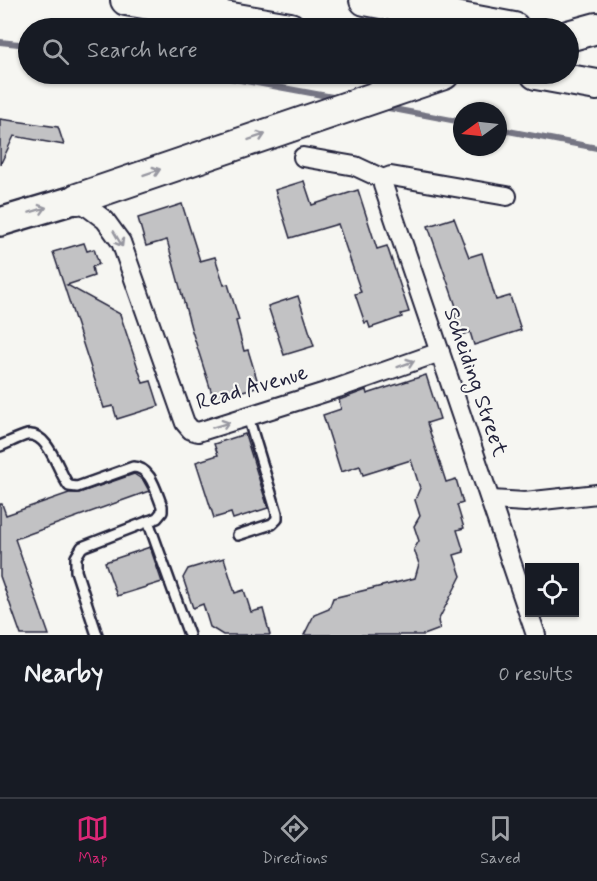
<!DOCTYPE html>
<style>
body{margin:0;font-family:Mynerve,sans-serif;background:#20242c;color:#f1f3f6}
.controls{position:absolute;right:18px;bottom:18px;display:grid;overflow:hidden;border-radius:0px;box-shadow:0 2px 4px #0004}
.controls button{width:54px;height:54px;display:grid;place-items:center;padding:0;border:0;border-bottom:2px solid #363941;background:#171b24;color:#f1f3f6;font:30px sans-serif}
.compass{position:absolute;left:453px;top:102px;width:54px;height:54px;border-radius:50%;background:#171b24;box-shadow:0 2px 4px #0004;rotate:255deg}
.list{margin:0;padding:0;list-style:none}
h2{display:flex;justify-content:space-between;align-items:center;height:78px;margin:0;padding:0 24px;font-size:26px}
h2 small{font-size:20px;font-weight:400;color:#9ea1a6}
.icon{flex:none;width:33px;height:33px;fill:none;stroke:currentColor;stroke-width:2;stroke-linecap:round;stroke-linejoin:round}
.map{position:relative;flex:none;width:597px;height:635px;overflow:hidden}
.search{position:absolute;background:#171b24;box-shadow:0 2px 4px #0004;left:18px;right:18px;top:18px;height:66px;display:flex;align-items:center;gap:15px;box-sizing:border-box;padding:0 21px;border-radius:33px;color:#9ea1a6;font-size:22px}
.sheet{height:162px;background:#171b24}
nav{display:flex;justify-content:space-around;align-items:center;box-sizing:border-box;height:84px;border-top:2px solid #363941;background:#171b24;font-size:16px;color:#9ea1a6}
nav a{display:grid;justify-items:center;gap:3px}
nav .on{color:#db2777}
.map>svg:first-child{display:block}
</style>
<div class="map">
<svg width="597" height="635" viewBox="0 0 597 635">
<rect width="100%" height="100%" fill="#f6f6f2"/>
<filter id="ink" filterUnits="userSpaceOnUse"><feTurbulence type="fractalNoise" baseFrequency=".0167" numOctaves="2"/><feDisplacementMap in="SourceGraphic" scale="12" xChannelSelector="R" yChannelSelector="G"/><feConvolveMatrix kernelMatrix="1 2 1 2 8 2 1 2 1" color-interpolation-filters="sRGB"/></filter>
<g filter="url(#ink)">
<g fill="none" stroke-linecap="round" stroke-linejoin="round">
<g stroke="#757583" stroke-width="6">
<polyline points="0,42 28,45"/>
<polyline points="208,74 338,98"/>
<polyline points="383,107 462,122"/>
<polyline points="498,129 597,148"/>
</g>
</g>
<g fill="#c2c2c4" stroke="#22223b" stroke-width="1.5">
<polygon points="0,119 58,127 64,145 14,136 0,165"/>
<polygon points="304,181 312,205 358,190 377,249 387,246 409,312 401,314 402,317 370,328 368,322 365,323 355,294 361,292 338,224 290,238 275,190"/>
<polygon points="182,204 200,261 215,257 224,285 228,284 239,320 236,321 244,351 248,350 259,386 214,400 191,328 167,240 146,246 138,218"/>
<polygon points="454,218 469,257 482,253 496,300 510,296 521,330 474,345 470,332 461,335 455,313 458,312 428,226"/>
<polygon points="84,243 87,251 94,249 99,264 92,267 94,276 67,285 120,314 143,383 151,381 159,406 117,419 113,406 104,408 53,252"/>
<polygon points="298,296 314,346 284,355 268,306"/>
<polygon points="426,375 440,419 427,423 446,482 456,479 463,503 457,505 464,528 457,530 464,552 454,555 461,576 438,621 440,629 424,635 304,635 314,615 329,609 333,598 415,578 419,564 414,549 419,541 414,526 420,516 415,500 420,488 411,460 363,475 360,466 341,472 323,415 341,409 339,400 366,390 367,394"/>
<polygon points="245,434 268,508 233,519 231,513 214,518 196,462 218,455 214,444"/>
<polygon points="134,474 143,480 149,491 15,539 49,635 21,635 0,576 0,504 2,504 6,515 69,493 79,493"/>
<polygon points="150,547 162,582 117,596 105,562"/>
<polygon points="224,558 235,593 244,590 251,612 263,609 270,635 223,635 210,627 203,604 193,608 183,578 188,569"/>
</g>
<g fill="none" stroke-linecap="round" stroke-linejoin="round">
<defs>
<g id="lane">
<path d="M0,446c8,-3 19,-9 27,-11 22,-3 31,37 42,51l8,1 56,-20c18,0 23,25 29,39v6l-5,6 -75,29 -6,10v14l21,64"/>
<polyline points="148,521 189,635"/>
<polyline points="238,535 272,524 277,519 277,513 248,417"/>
</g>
<g id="street">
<polyline points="303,157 355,166 383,179 391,176 507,196"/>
<path d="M383,179v6c50,150 103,299 153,450"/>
<polyline points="77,199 105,220 121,242 185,423 191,430 198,432 338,388 440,352"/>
<polyline points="491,500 525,502 597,494"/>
</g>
<polyline id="secondary" points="0,222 77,199"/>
<g id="primary">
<polyline points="126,0 290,28"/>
<polyline points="365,0 514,28"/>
<polyline points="568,36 597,28"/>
<polyline points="536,74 597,85"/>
<polyline points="77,199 444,74"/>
</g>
</defs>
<use href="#lane" stroke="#22223b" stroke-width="14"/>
<use href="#street" stroke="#22223b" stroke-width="22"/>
<use href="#secondary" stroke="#22223b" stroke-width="32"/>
<use href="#primary" stroke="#22223b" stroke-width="34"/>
<use href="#lane" stroke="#f6f6f2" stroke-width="9"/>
<use href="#street" stroke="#f6f6f2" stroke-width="18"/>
<use href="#secondary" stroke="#f6f6f2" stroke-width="27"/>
<use href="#primary" stroke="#f6f6f2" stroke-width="30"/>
</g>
<defs><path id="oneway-shaft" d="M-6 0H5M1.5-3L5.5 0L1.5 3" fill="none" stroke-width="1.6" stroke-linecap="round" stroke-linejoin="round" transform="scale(1.5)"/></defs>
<g stroke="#9797a0">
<use href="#oneway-shaft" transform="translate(257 137) rotate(-19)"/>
<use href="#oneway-shaft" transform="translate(152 172) rotate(-19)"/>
<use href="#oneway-shaft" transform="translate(38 210) rotate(-17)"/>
<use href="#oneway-shaft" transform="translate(118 239) rotate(60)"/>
<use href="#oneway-shaft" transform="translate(406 364) rotate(-20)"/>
<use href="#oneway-shaft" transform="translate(221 425) rotate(-17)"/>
</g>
</g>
<g text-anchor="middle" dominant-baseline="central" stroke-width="4.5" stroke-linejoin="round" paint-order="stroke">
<g font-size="22" fill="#22223b" stroke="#f6f6f2">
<text transform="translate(475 382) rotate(71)">Scheiding Street</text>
<text transform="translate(252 388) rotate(-16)">Read Avenue</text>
</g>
</g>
</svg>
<div class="controls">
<button><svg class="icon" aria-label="locate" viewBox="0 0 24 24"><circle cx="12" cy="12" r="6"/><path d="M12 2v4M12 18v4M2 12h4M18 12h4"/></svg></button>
</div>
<svg class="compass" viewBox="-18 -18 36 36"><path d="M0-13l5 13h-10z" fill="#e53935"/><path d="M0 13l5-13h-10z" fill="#9ea1a6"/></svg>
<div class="search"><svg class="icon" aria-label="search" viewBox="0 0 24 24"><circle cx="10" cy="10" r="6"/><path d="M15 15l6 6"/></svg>Search here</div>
</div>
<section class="sheet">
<h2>Nearby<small>0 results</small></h2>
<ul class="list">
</ul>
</section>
<nav>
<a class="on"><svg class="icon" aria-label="map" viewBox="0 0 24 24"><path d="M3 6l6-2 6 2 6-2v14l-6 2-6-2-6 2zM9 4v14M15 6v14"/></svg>Map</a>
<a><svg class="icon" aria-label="directions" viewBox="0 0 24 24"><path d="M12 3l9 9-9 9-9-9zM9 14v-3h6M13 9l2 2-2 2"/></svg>Directions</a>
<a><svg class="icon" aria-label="saved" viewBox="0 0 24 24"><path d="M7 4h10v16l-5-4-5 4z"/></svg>Saved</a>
</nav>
